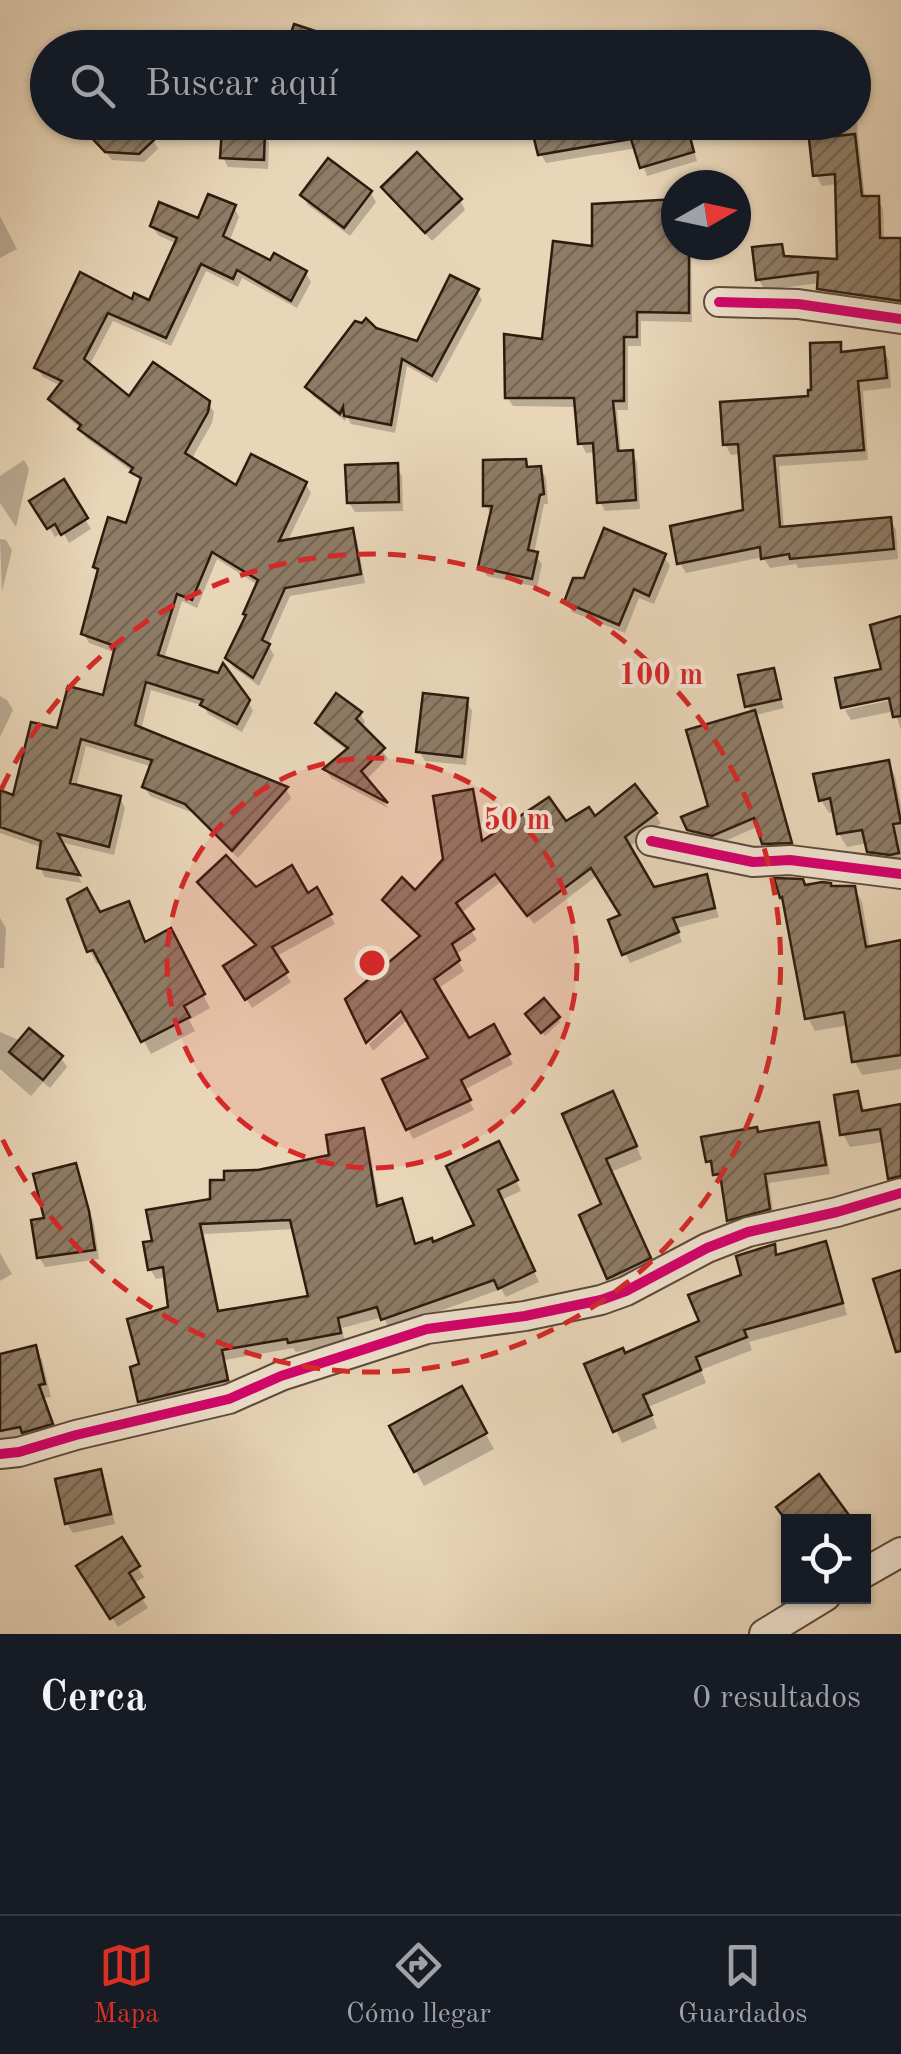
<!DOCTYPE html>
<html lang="es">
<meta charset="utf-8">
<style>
body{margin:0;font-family:"Old Standard TT",serif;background:#242831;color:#f1f3f6}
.controls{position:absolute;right:30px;bottom:30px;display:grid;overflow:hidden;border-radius:0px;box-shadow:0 2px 8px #0004}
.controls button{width:90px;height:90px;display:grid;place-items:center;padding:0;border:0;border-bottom:2px solid #363941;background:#171b24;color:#f1f3f6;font:50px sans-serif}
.compass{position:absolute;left:661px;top:170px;width:90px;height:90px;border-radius:50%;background:#171b24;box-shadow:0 2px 8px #0004;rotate:81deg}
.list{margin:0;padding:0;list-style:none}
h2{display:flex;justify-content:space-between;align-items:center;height:130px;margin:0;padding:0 40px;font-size:42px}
h2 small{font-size:32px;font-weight:400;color:#9ea1a6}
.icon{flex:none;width:55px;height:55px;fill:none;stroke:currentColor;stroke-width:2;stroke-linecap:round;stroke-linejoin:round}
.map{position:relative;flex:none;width:901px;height:1634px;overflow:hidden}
.search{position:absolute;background:#171b24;box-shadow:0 2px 8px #0004;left:30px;right:30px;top:30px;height:110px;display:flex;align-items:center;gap:25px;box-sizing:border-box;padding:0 35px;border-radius:55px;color:#9ea1a6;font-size:38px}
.sheet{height:280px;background:#171b24}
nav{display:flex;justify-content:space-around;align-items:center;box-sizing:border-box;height:140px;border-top:2px solid #363941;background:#171b24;font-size:28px;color:#9ea1a6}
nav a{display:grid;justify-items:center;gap:5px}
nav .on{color:#d93025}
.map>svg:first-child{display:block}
</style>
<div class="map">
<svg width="901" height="1634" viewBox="0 0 901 1634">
<defs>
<pattern id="building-hatch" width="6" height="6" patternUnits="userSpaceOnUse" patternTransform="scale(2.5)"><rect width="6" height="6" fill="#8f7c67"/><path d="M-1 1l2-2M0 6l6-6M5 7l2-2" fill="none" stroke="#756553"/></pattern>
</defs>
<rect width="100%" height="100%" fill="#e9d6b9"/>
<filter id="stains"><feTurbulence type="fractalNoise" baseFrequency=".002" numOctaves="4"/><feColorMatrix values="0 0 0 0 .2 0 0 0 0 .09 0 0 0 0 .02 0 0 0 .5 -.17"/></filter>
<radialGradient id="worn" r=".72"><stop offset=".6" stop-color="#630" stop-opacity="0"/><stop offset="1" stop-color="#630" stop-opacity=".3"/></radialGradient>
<g fill="#0003" fill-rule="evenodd">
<polygon points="823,40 827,48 801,48 800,42"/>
<polygon points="452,43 472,47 473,48 451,48"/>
<polygon points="854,97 865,198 877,198 883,209 884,240 901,240 901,310 826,299 820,283 765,290 759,280 781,246 787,257 840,262 838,184 822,186 816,175 811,126 800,127 797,122 854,122"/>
<polygon points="180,122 228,122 228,126 182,125"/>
<polygon points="686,122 697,161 647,176 637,148 546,163 541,154"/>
<polygon points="264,134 269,143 268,169 228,167 223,157"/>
<polygon points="92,135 153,140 158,149 144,162 112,160"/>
<polygon points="384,187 460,200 465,210 432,241"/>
<polygon points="370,192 376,202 350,236 308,205 303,195"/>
<polygon points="676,202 676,245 691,245 692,322 641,321 641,346 628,346 628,410 617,410 621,453 631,452 637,462 640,509 605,511 600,502 596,452 586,453 581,443 578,407 513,406 507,397 544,341 595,249"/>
<polygon points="234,207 239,217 229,242 271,263 306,273 311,282 297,308 242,278 238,287 206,271 171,346 113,321 89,366 130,400 208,403 214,412 212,423 191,460 237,488 305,483 311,493 287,542 352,531 357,540 365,583 290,596 268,645 274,655 259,686 233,667 228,658 248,617 258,585 217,559 197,608 182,601 164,659 248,701 253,711 242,732 208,714 204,706 151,690 141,730 286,789 291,798 238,858 193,813 150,796 144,787 152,767 86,746 76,787 120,798 125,808 114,855 60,842 82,883 45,877 40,868 43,848 0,833 0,799 15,798 59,731 105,698 116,653 89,643 84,634 99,573 96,567 128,526 142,483 133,472 86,438 80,428 56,408 51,399 61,386 43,377 37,367 81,275 133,302 150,303 177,244 158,235 152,226 200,222"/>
<polygon points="0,216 17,249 0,258"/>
<polygon points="477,291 482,300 437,383 407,366 395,433 351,424 347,417 345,421 313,396 308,387 375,330 419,344"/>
<polygon points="839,345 844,354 883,350 889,360 891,388 863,391 868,460 779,466 784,529 890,519 896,530 898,559 798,568 796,564 770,568 763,557 686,573 680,563 746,512 741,454 731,455 725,444 811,399"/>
<polygon points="24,460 29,469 16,527 0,503 0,476"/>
<polygon points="525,462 529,469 540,468 546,478 548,504 544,504 534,554 542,564 537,587 487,576 481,566 492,516 486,505"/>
<polygon points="396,466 402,476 403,511 355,512 349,503"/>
<polygon points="63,483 91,529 69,543 63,532 55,537 33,501"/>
<polygon points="0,539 6,540 12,550 2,591"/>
<polygon points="664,556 670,566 654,604 639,598 625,633 572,612 567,602 585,581"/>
<polygon points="772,670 784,708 756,715 795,851 770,852 759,826 718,844 694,839 689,829 711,807 752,714 748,706"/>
<polygon points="0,696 7,700 13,710 0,737"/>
<polygon points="901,698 901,730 895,711 851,720 845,710"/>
<polygon points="466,701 472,711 466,765 425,761 419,751"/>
<polygon points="360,713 365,722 361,727 388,758 366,780 388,808 331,778 326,770 348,751 323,732 318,723"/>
<polygon points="888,763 895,776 901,806 901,866 878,865 868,843 847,847 839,834 835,811 829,813 821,800"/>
<polygon points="472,792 477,801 484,842 594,820 655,814 661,823 628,848 653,890 706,877 719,917 677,928 682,942 630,963 611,921 624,916 598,875 534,924 502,881 460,914 477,940 455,955 464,971 437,989 468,1042 493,1028 513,1064 464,1090 474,1110 413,1139 385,1080 431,1059 408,1019 373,1051 369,1044 412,1005 421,938 390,910 385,900 415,893 446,860"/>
<polygon points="200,883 307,896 316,891 335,924 275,957 291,982 252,1008 226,967 257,947"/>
<polygon points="805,888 854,888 862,902 870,949 901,945 901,1069 862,1075 855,1062 849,1025 815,1031 808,1018"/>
<polygon points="70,900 99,915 128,904 146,944 177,945 210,1008 189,1020 195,1031 151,1054 102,962 97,964 90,951"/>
<polygon points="0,918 6,928 4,968 0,968"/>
<polygon points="530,1018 558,1018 560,1022 545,1036"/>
<polygon points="0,1032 61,1058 67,1067 50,1088 43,1082 31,1096 0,1069"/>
<polygon points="857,1094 866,1113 901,1107 901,1185 897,1185 889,1172 884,1142 850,1147 843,1134"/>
<polygon points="619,1106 642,1159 611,1172 656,1271 617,1290 582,1217 604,1206 565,1115"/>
<polygon points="818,1125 823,1134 830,1174 769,1183 774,1218 735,1229 730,1220 724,1183 721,1183 709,1161"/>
<path d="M363,1131l5,10 12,67 20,-7 17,45 15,-2 45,-17 27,-73 17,37 -20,9 38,82 -33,15 -5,-8 -111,40 -7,-12 -41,11 3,15 -49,9 -3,-4 -68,12 7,30 -85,22 -14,-43 10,-3 28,-57 -4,-32 -11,2 -6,-10 5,-26 104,-71 73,-15zM295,1229l16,69 -91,15 -16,-79z"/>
<polygon points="75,1166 94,1224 99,1259 45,1267 39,1257 47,1220"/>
<polygon points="824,1244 831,1256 847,1315 749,1342 752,1350 701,1370 706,1383 648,1407 657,1428 622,1443 588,1366 624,1355 702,1323 774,1247 779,1257"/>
<polygon points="0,1253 12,1274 0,1281"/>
<polygon points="35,1348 42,1360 51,1397 44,1398 58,1437 0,1444 0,1356"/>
<polygon points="461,1389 494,1449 424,1486 392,1427"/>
<polygon points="100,1471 105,1481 115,1524 73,1533 67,1524 58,1481"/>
<polygon points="121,1540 144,1577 133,1584 148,1608 118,1627 80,1567"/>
</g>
<g fill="url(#building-hatch)" stroke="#2d1b0e" stroke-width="2.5" fill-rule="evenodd">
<polygon points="294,24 352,43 351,48 286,48"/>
<polygon points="102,122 140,122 155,139 139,154 105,152 89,135"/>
<polygon points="530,122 686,122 694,152 640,168 631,139 538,155"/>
<polygon points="222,129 265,131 264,160 220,158"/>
<polygon points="855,134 862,196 879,196 880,238 901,238 901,301 817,289 818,272 756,280 752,247 782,244 784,256 837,259 835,174 813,176 809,139"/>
<polygon points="417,152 462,199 425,233 381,187"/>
<polygon points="328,158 372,191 344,228 300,195"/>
<polygon points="208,194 236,205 223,236 270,260 274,253 307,271 291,301 237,270 233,279 201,264 166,338 108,313 84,359 129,396 153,362 210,401 208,412 185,453 236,485 251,454 307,482 279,541 353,528 361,574 285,588 262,640 270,644 253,678 225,658 246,615 243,614 258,580 212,552 192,600 177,594 158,655 218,673 223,663 250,700 237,724 200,705 203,700 146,682 135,725 288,787 232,851 185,804 142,787 152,760 81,739 70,783 121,796 109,847 58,834 80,875 37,868 41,841 0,827 0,790 13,795 31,722 57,728 68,686 103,695 115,646 81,634 98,569 93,567 108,517 126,523 141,478 130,472 133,468 78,429 81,425 48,399 62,381 34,368 80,272 132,299 134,293 149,300 177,238 150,226 159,202 198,218"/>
<polygon points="676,199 676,245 689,245 689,313 637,312 637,337 624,337 624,401 613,401 618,451 633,450 636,500 597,503 593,443 578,444 574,398 505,398 504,334 542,339 553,241 592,246 592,204"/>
<polygon points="450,275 479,289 432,376 402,359 391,425 344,416 343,407 340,414 305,387 355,321 362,323 366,318 376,328 417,341"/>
<polygon points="841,342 841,352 884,347 887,378 858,381 864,450 774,456 780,527 891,517 894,549 790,559 789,554 761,559 760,547 677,564 670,526 743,510 738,444 723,445 720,402 808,396 808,390 811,390 810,343"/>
<polygon points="526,459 527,467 541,466 544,494 540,495 528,550 538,552 532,579 478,567 492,506 483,506 483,460"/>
<polygon points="398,463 399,502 347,503 345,465"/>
<polygon points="64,479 88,518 61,535 55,524 47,529 29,501"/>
<polygon points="604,528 666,554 649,596 634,589 619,625 564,602 573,578 584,578"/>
<polygon points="901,616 901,716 893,717 889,698 841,708 835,678 881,669 870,625"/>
<polygon points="774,668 781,699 745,707 738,675"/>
<polygon points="336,693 362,712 356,719 385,748 361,771 388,803 323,769 348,748 315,723"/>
<polygon points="423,693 468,698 462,757 416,752"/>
<polygon points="755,710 792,843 762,844 754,818 712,836 687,830 681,817 708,806 686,730"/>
<polygon points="889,760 901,823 893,824 899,853 890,855 867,852 862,830 837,834 830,798 819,801 813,774"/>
<polygon points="635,784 657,813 625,837 654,887 707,874 715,908 673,918 679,932 622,955 608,920 620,915 591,868 527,916 495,874 456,903 474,929 452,944 460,960 434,979 469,1038 494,1024 510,1054 461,1080 471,1100 406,1130 382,1079 428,1058 401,1011 366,1043 345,999 420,936 382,900 402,877 415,890 443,859 433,796 473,789 482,841 549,797 566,821 589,807 595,816"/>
<polygon points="226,855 256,887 292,865 308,893 317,887 332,914 272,947 288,972 245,1000 223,966 256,945 197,882"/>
<polygon points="774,878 803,879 805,885 822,882 831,883 831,886 855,886 866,947 901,940 901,1055 852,1062 844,1012 805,1019 782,897 780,898"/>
<polygon points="87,888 100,912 129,901 145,942 171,928 205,994 184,1006 190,1017 141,1042 93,950 87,952 67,899"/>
<polygon points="544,998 560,1017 541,1033 525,1014"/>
<polygon points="29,1028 63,1056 43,1080 9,1052"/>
<polygon points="613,1091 637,1146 606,1159 651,1258 607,1279 579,1215 601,1204 562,1114"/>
<polygon points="858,1091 862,1111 901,1104 901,1176 888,1179 880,1129 840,1135 834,1095"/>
<polygon points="819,1122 826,1165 765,1174 770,1209 727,1221 720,1174 713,1175 711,1161 706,1162 701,1137 757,1127 758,1132"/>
<path d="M364,1128l13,78 25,-8 13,46 17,-6 1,4 41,-17 -28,-59 53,-25 19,39 -20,10 37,81 -37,18 -4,-9 -113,40 -4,-13 -39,11 3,15 -53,10 -1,-4 -65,11 6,30 -90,22 -8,-35 9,-3 -12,-45 41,-12 -5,-40 -15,3 -5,-28 9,-1 -6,-31 64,-11v-19h14v-9l34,-1 71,-15 -3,-20zM290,1220l18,76 -90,15 -18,-87z"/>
<polygon points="76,1163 89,1211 95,1250 37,1258 31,1220 44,1218 33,1174"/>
<polygon points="826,1241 843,1303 744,1330 747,1337 696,1357 701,1370 643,1395 652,1415 613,1432 584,1364 623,1348 625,1353 699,1321 688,1295 741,1275 736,1256 775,1244 776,1255"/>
<polygon points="901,1270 901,1351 896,1352 873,1279"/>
<polygon points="36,1345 45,1384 39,1385 53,1424 22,1433 20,1427 0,1431 0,1354"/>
<polygon points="462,1386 487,1433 414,1472 389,1426"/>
<polygon points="101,1469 111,1514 65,1524 55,1479"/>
<polygon points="819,1474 854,1522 787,1522 776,1507"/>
<polygon points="122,1537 140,1566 129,1573 144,1597 110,1619 76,1566"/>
</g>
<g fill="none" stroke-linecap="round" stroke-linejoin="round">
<defs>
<g id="street">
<polyline points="719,302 798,304 901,319"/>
<polyline points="651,841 753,862 790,860 901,874"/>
<polyline points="0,1454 19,1452 76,1435 229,1399 281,1376 427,1329 525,1316 601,1300 626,1291 707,1248 748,1232 837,1212 901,1193"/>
<polyline points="864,1573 901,1552"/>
<polyline points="764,1634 826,1596"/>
</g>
</defs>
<use href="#street" stroke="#5c4a39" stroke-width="32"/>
<use href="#street" stroke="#f1e4d2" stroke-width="28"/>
<defs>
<g id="cycleway">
<polyline points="719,302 798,304 901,319"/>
<polyline points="651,841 753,862 790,860 901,874"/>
<polyline points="0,1454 19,1452 76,1435 229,1399 281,1376 427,1329 525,1316 601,1300 626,1291 707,1248 748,1232 837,1212 901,1193"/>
</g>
</defs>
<use href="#cycleway" stroke="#f1e4d2" stroke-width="16"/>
<use href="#cycleway" stroke="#d6006c" stroke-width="10"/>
</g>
<circle cx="372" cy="963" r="205" fill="#d62828" fill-opacity=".12"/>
<g fill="none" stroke="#d62828" stroke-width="5" stroke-dasharray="18 12">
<circle cx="372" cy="963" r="205"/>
<path d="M1 790A409 409 0 1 1 1 1136"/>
</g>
<circle cx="372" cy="963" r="15" fill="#d62828" stroke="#f1e4d2" stroke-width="5"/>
<g font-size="30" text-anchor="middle" font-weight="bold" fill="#d62828" stroke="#f1e4d2" stroke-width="8" stroke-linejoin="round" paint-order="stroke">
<text x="661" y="684">100 m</text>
<text x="517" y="829">50 m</text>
</g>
<rect width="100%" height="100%" filter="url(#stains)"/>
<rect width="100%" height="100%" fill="url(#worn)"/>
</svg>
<div class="controls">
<button><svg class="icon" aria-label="locate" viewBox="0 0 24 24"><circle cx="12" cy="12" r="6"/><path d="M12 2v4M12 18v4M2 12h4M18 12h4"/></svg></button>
</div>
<svg class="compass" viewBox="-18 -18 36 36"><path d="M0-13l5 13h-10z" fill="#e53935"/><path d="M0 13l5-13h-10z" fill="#9ea1a6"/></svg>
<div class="search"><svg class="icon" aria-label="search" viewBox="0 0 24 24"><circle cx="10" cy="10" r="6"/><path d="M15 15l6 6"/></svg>Buscar aquí</div>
</div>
<section class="sheet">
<h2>Cerca<small>0 resultados</small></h2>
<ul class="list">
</ul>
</section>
<nav>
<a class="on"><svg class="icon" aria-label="map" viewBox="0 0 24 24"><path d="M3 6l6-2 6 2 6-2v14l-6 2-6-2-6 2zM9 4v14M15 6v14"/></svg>Mapa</a>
<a><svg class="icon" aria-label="directions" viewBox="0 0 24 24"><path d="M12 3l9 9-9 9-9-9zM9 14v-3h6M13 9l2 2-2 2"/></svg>Cómo llegar</a>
<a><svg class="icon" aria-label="saved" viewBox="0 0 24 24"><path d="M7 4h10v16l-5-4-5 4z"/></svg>Guardados</a>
</nav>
